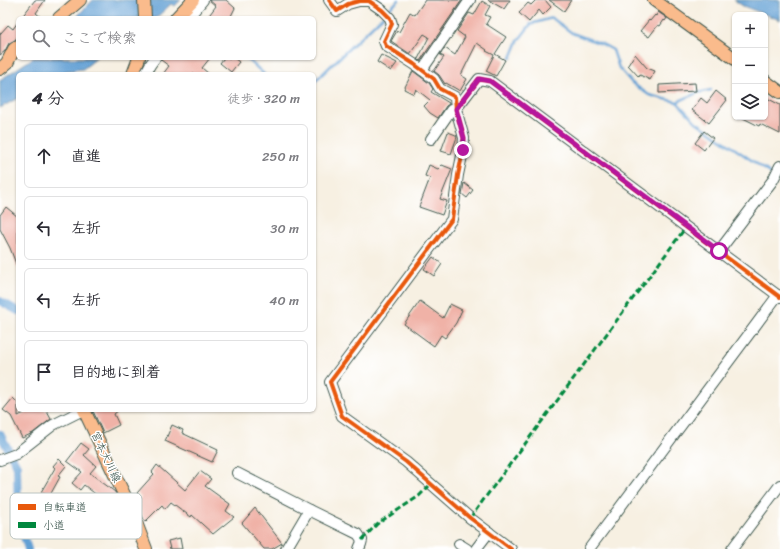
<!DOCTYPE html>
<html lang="ja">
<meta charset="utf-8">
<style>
body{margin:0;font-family:Sriracha,"Klee One",sans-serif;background:#f7f7f7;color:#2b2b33}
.controls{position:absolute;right:12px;top:12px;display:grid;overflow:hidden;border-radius:6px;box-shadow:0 1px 3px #0004}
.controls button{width:36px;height:36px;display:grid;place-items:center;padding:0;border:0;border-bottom:1px solid #e1e1e2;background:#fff;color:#2b2b33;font:20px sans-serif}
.stop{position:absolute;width:12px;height:12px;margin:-9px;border:3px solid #b5179e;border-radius:50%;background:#fff}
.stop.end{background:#b5179e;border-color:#fff;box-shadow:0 1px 4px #0008}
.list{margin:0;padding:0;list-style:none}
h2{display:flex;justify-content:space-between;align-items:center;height:52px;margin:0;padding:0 16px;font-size:17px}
h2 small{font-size:13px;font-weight:400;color:#7c7c81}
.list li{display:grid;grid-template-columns:26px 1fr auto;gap:12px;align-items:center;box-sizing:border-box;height:64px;margin:0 8px 8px;padding:0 8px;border:1px solid #e1e1e2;border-radius:6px}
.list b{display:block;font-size:15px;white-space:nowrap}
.list em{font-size:13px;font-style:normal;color:#7c7c81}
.icon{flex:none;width:22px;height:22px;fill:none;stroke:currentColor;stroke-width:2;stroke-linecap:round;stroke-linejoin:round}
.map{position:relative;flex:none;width:780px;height:549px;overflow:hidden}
.search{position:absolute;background:#fff;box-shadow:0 1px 3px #0004;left:16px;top:16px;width:300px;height:44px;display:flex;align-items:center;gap:10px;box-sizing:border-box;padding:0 14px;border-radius:6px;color:#7c7c81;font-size:15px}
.panel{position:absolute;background:#fff;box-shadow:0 1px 3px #0004;left:16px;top:72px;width:300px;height:340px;border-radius:6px}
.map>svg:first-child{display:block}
</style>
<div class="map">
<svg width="780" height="549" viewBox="0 0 780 549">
<rect width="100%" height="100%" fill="#fff"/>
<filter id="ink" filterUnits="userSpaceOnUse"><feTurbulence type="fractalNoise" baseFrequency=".025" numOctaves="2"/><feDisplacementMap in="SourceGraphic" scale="8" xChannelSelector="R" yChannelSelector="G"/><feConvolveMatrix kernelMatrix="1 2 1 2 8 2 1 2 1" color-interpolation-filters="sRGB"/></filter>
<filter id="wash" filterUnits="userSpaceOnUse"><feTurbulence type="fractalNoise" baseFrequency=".012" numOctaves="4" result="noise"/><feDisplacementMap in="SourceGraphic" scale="16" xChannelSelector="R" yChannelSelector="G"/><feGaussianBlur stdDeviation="0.9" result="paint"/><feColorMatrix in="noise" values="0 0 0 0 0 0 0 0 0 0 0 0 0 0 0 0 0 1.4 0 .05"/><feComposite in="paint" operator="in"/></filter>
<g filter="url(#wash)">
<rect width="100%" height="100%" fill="#f7f0e2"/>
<g fill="#63a0d4" stroke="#416e84">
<polygon points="93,0 181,0 175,6 171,4 156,18 75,18"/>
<polygon points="734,0 780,0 780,20 743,6"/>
<polygon points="33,58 97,58 83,69 66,71 60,74 18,74 18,98 0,108 0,80"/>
</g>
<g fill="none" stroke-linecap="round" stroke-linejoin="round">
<g stroke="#63a0d4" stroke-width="2.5">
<polyline points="386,12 399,0"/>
<polyline points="197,17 198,18"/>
<polyline points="246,58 264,74"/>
<polyline points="511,58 518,41 531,24 552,18 572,33 602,44 613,50 619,68 632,83 649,95 677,102 697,93 711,90"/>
<polyline points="314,82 383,16"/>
<polyline points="677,102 696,122 773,175"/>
</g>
<g stroke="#63a0d4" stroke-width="8">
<polyline points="0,301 18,311"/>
<polyline points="0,434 17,466 18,519 28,549"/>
</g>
</g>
<g id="blocks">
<g fill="#f0b2a7">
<polygon points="35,0 45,0 36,13 42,18 21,18"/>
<polygon points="209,0 226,0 235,8 230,18 207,18 216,6"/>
<polygon points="425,0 462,0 420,61 418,59 429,37 424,34 410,54 391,41 397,31 399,32 410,12 415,15"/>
<polygon points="488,0 510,0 504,9"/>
<polygon points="536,0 545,0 551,7 543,15 539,10 529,22 519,13 528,3 531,5"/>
<polygon points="549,0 571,0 564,11"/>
<polygon points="482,1 490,6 485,15 490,17 486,24 506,37 495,54 505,60 496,76 486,71 494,55 486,51 487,50 477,43 461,75 467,79 460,91 446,83 445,84 439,75 434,71 444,57 440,55 445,48 455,55 465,37 457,31 469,13 474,15"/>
<polygon points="658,12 667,18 665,21 664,20 660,26 658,25 649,37 640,31 649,20 650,21 655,15 656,16"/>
<polygon points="18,22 18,36 15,40 9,43 5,51 0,55 0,34 8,25 13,29"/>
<polygon points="635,54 647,68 655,71 650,80 640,75 639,77 628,65"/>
<polygon points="381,55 397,63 391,71 377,62"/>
<polygon points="161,58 210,58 202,68 209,74 163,74 169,66 161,60"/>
<polygon points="224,58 234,58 239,62 231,72 220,63"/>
<polygon points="413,71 429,83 433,89 431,92 449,103 449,104 446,106 438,118 430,113 424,106 430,100 416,89 414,94 404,89"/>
<polygon points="695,83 696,91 659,93 659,85"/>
<polygon points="716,91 727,100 709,123 692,110 701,98 707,103"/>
<polygon points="765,97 780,105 780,134 760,124 759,126 741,117 765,117"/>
<polygon points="704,131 713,138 704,150 695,143"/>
<polygon points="448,132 456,135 457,137 451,154 441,151"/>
<polygon points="429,165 438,169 442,165 452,169 440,199 447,201 442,215 419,207 430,178 425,176"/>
<polygon points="464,183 473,190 467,198 462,194"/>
<polygon points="6,207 18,217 18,269 10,248 0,229 0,215"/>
<polygon points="433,257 442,264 434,276 424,269"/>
<polygon points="420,301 443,318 450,304 462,310 456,323 445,338 441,335 434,346 404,324"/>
<polygon points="13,398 18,403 18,416 30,410 46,410 51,419 33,433 22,438 11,416 3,410"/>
<polygon points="96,410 119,410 114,414 119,425 103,433 93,411"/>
<polygon points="172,425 183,430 182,433 218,450 212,462 165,441"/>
<polygon points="81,443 89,449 84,455 96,466 90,473 115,492 117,497 115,500 120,503 127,521 126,523 111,512 113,508 84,485 80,490 72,483 82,472 67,461"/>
<polygon points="59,459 66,466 58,476 60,477 49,497 41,492 55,468 53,466"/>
<polygon points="157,465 185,490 200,471 211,479 205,486 230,504 226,511 234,517 213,534 192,515 191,517 171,502 165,509 162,505 145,522 136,502 141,497 137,493 154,474 152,472"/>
<polygon points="255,508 282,543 272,549 264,549 242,523"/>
<polygon points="180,538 182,549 170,549 168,541"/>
</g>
</g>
</g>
<g filter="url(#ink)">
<use href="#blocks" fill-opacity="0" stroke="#3f584e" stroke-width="1"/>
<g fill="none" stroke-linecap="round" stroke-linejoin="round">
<defs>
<g id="minor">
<polyline points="329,0 337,11 348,4 359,1 369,1 382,10 390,18 392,24 384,41 386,46 414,64 434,79 440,89 455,97 456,109 464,138 463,151 458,175 452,219 330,382 342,416 406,462 470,518 511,549"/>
<polyline points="188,18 203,0"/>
<polyline points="422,70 470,0"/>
<polyline points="145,74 150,65 155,58"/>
<polyline points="431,139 451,110 456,109 479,79 490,81 780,297"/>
<polyline points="719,251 773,180 780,166"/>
<polyline points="0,460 16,454 53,425 83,410"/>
<polyline points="237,473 309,510 358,534 362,540 361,544 359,549"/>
<polyline points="459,544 467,549"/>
<polyline points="286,549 309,510"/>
<polyline points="476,549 489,532"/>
<polyline points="589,549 778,295"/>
<polyline points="732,549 780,485"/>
</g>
<g id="major">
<polyline points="144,0 145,18"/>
<polyline points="654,0 735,59"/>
<polyline points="59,18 80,0"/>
<polyline points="176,18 193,0"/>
<polyline points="0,69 7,63 14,49 18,46"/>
<polyline points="133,74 139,58"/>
<polyline points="765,81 780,92"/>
<polyline points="84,410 130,507 146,549"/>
</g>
</defs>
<use href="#minor" stroke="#3f584e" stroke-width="12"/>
<use href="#major" stroke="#3f584e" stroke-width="14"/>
<use href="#minor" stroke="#fff" stroke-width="10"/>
<use href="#major" stroke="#fabb8c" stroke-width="12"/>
<g stroke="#00873e" stroke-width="3" stroke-dasharray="6 3" stroke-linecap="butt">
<polyline points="470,518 686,227"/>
<polyline points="362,540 377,524 419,496 431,484"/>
</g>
<defs>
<g id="cycleway">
<polyline points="329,0 337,11 348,4 359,1 369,1 382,10 390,18 392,24 384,41 386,46 414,64 434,79 440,89 455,97 456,109 464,138 463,151 458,175 452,219 330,382 342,416 406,462 470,518 511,549"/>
<polyline points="456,109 479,79 490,81 780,297"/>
</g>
</defs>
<use href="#cycleway" stroke="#fff" stroke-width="6"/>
<use href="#cycleway" stroke="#e8590c" stroke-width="4"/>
</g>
</g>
<g fill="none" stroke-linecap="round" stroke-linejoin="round" filter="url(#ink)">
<polyline stroke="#b5179e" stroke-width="5" points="463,150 464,138 456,109 479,79 490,81 719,251"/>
</g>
<g text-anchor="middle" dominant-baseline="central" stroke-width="3" stroke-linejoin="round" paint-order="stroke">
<g font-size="11" fill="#1f3d34" stroke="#fff">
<text transform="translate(106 457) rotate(65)">宮本大川線</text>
</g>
</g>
<rect x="10" y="493" width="132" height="46" rx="6" fill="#fff" stroke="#bcc5c2" stroke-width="1"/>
<rect x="18" y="504" width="18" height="6" fill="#e8590c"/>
<rect x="18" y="522" width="18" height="6" fill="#00873e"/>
<g font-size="11" fill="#1f3d34">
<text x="43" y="511">自転車道</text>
<text x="43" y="529">小道</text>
</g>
</svg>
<div class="controls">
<button>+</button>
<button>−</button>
<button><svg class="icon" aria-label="layers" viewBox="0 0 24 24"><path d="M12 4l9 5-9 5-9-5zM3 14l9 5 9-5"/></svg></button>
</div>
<div class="stop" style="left:719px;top:251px"></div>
<div class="stop end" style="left:463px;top:150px"></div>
<div class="search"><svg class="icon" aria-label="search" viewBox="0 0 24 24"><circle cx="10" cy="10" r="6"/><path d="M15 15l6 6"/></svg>ここで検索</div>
<section class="panel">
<h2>4 分<small>徒歩 · 320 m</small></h2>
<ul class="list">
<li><svg class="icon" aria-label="ahead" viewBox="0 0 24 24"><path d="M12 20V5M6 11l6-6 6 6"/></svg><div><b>直進</b></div><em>250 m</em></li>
<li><svg class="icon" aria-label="left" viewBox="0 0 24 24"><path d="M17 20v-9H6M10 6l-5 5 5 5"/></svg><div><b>左折</b></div><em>30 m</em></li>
<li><svg class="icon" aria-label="left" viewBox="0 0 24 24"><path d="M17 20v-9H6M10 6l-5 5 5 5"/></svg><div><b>左折</b></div><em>40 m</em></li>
<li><svg class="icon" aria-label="arrive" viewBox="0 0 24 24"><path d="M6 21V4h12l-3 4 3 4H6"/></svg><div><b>目的地に到着</b></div></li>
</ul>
</section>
</div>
